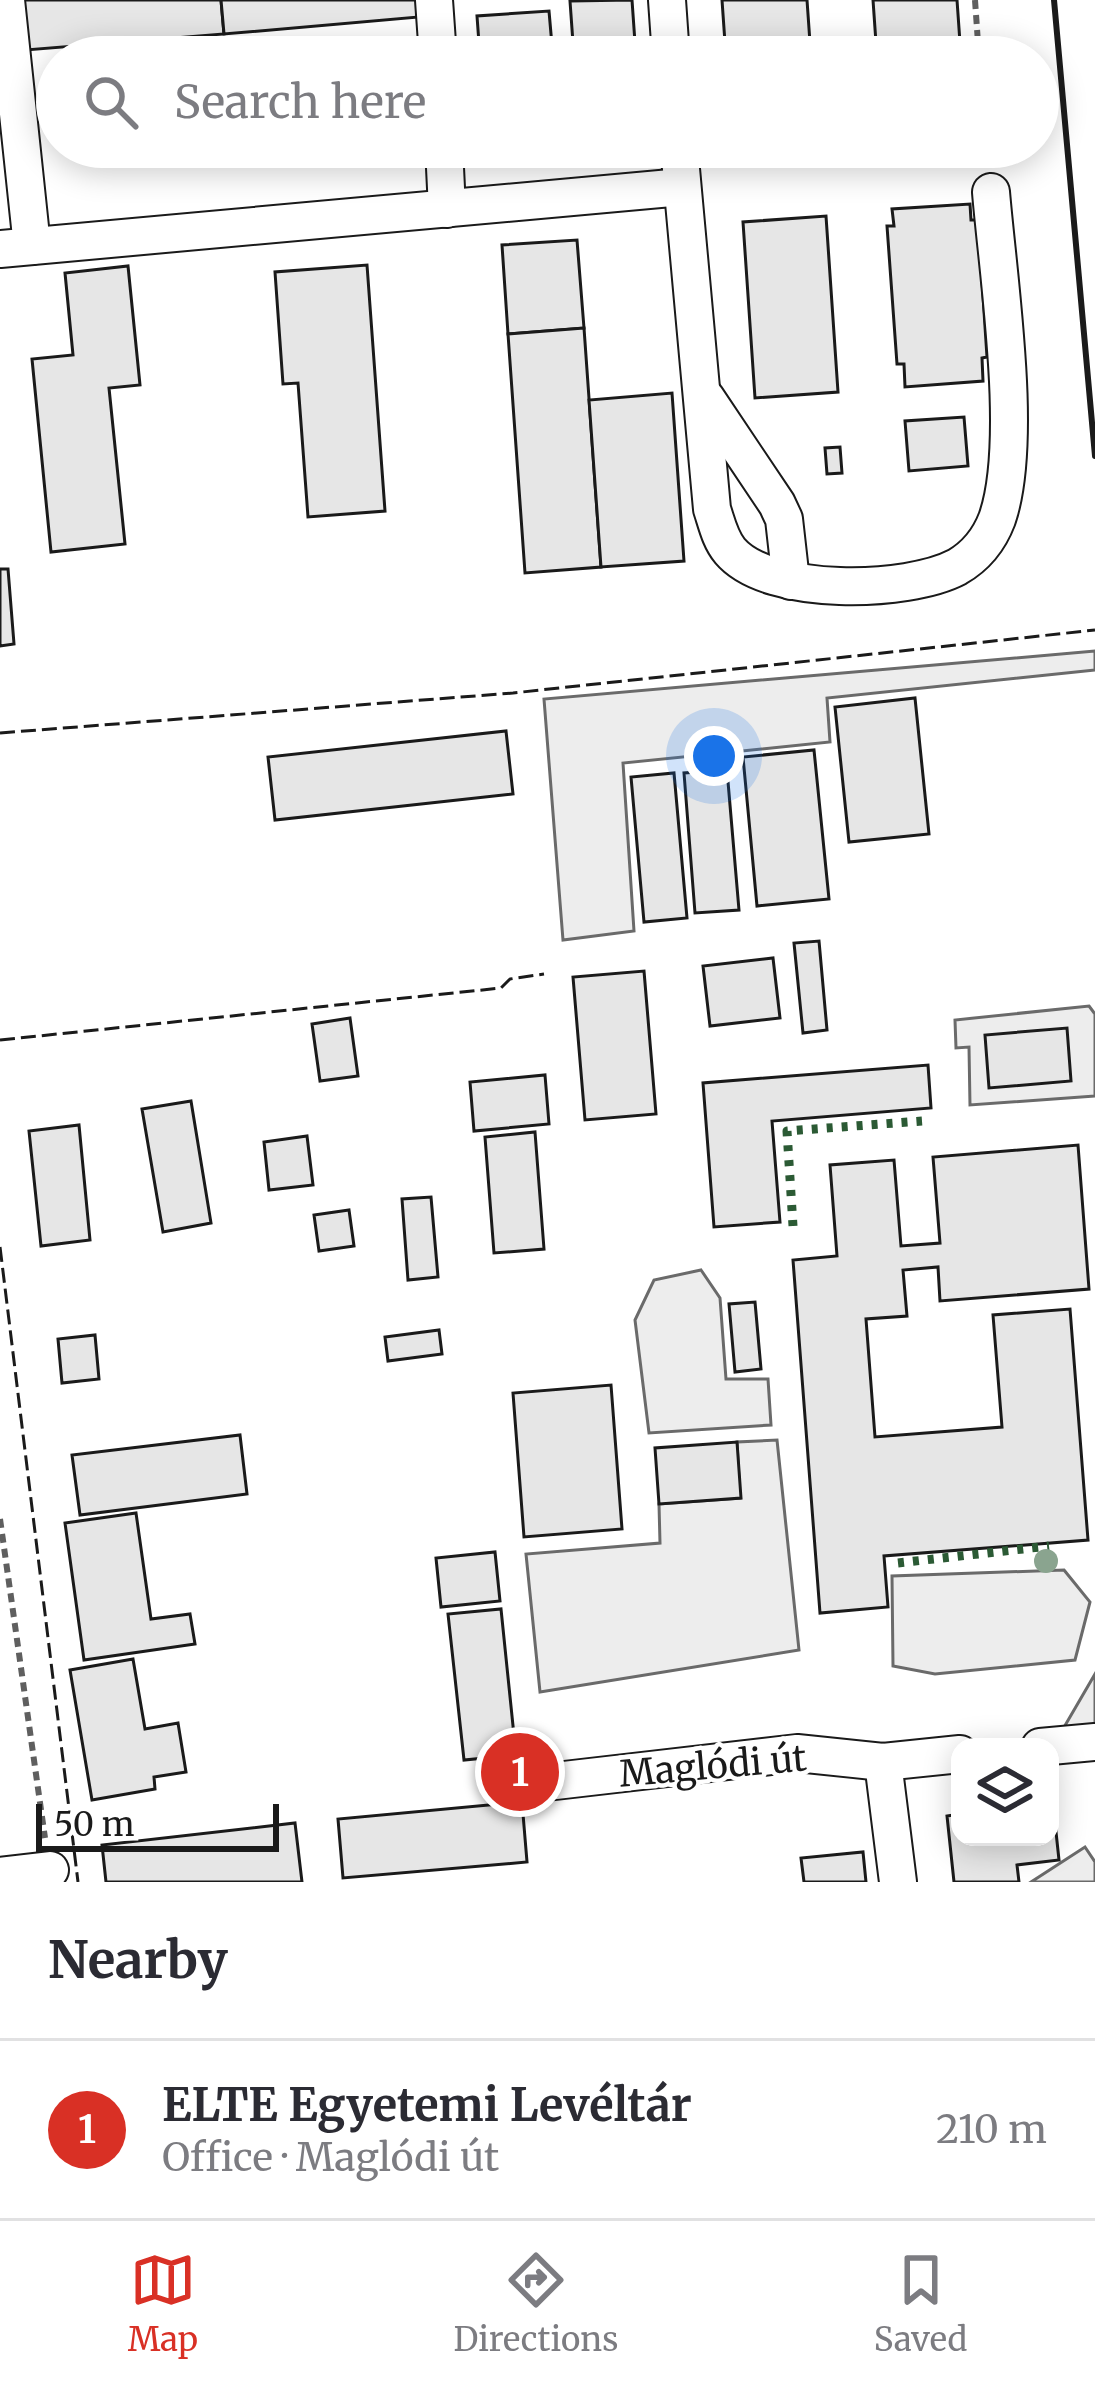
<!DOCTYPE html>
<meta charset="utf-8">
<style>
body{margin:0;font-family:Merriweather,serif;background:#f7f7f7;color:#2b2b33}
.controls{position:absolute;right:36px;bottom:36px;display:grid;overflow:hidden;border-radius:24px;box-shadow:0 6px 30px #0003}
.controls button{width:108px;height:108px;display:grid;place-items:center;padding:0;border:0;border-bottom:3px solid #e1e1e2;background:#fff;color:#2b2b33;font:60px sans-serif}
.scale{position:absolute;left:36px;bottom:30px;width:243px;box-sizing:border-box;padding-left:12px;border:6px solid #1a1a1a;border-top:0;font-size:33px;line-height:42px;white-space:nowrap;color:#1a1a1a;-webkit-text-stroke:9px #fff;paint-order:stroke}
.you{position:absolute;left:714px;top:756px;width:42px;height:42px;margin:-30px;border:9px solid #fff;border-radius:50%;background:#1a73e8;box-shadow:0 0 0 18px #1a73e833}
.badge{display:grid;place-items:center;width:78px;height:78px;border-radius:50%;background:#d93025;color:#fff;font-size:39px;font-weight:700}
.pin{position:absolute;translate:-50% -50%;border:6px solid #fff;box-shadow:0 3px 12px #0006}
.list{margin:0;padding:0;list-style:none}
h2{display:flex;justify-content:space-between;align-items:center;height:156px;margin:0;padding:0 48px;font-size:51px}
h2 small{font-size:39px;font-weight:400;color:#7c7c81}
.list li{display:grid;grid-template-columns:78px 1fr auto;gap:36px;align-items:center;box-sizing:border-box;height:180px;padding:0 48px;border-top:3px solid #e1e1e2}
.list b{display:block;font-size:45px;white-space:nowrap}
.list p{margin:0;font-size:39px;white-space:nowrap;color:#7c7c81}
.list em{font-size:39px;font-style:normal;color:#7c7c81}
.icon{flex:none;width:66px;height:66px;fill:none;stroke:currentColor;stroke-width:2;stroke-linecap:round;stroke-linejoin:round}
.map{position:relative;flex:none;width:1095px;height:1882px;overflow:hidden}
.search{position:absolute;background:#fff;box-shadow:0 6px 30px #0003;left:36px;right:36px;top:36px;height:132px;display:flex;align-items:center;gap:30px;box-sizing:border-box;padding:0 42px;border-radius:66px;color:#7c7c81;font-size:45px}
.sheet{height:336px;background:#fff}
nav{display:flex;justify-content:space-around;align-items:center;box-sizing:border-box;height:168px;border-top:3px solid #e1e1e2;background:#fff;font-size:33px;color:#7c7c81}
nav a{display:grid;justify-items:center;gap:6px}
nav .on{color:#d93025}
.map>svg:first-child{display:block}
</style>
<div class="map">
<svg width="1095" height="1882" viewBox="0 0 1095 1882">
<rect width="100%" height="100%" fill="#fff"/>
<g fill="#ededed" stroke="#6a6a6a" stroke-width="3">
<polygon points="1095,651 1095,670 827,698 830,742 623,763 634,931 563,940 544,699"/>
<polygon points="1089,1006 1095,1014 1095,1096 970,1105 969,1047 956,1048 955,1020"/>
<polygon points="701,1270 720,1298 726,1379 768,1379 771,1425 649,1433 635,1320 654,1280"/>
<polygon points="777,1440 799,1650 540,1692 526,1554 660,1543 659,1504 740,1498 737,1442"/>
<polygon points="1064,1570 1090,1602 1075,1660 935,1674 893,1666 892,1576"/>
<polygon points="1095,1674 1095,1726 1063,1729"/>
<polygon points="1085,1847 1095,1862 1095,1882 1031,1882"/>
</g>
<g fill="#e6e6e6" stroke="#1a1a1a" stroke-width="3">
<polygon points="22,0 221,0 224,34 26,50"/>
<polygon points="221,0 417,0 419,17 224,34"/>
<polygon points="632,0 636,57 574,57 570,1"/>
<polygon points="722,0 807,0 811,57 726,57"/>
<polygon points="873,0 957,0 961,57 877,57"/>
<polygon points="549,11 553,57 480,57 477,16"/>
<polygon points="970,204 971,220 978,220 987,357 982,358 983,381 905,387 904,364 897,364 887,226 894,226 892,209"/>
<polygon points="826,216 838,392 755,398 743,222"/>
<polygon points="577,240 584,328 508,334 502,245"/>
<polygon points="367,265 385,511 308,517 298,383 283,384 275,272"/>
<polygon points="128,266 140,385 109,388 125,544 51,552 32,359 73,355 65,273"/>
<polygon points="584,328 601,567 525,573 508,334"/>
<polygon points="672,393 684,561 601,567 589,400"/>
<polygon points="964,417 968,466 909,471 905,421"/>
<polygon points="840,447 842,473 827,474 825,448"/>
<polygon points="0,569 8,569 14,644 0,646"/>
<polygon points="915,698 929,834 849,842 835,707"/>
<polygon points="506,731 513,794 275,820 268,757"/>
<polygon points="814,750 829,899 757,906 743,757"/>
<polygon points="727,770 739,910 695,913 684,773"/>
<polygon points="674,773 687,918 644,922 631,777"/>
<polygon points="819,941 827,1030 803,1033 794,943"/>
<polygon points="773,958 780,1018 710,1026 703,966"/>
<polygon points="644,971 656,1114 585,1120 573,977"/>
<polygon points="350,1018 358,1076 320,1081 312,1024"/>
<polygon points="1067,1028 1071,1081 989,1088 985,1035"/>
<polygon points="928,1065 931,1108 772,1121 780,1222 714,1227 703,1083"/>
<polygon points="545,1075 549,1124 474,1131 470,1082"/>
<polygon points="191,1101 211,1223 163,1232 142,1109"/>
<polygon points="79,1125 90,1240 41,1246 29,1131"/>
<polygon points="535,1132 544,1249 494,1253 485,1137"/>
<polygon points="307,1136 313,1185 269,1190 264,1142"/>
<polygon points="1078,1145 1089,1289 940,1301 938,1267 903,1270 907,1316 866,1319 875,1437 1002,1427 993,1315 1070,1309 1088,1540 884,1556 888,1607 820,1613 793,1260 837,1256 830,1165 894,1160 901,1246 940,1243 933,1157"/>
<polygon points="431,1197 438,1277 408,1280 402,1199"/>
<polygon points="349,1210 354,1246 319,1251 314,1215"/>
<polygon points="755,1302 761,1369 735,1372 729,1304"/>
<polygon points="439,1330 442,1354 388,1361 385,1337"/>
<polygon points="95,1335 99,1379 62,1383 58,1339"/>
<polygon points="611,1385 622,1529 524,1537 513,1393"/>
<polygon points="240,1435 247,1494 80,1515 72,1455"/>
<polygon points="737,1442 741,1498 659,1504 655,1448"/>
<polygon points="136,1513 151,1619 190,1614 195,1644 84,1660 65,1523"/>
<polygon points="495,1552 500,1601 441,1607 436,1558"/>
<polygon points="501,1609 516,1755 464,1760 448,1614"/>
<polygon points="133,1659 145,1729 178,1723 186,1772 154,1777 155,1789 92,1800 70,1670"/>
<polygon points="522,1802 527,1862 343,1878 338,1819"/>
<polygon points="1050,1804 1053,1804 1059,1860 1017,1865 1019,1882 954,1882 947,1816 960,1814 960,1837 1050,1837"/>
<polygon points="295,1823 302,1882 106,1882 102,1845"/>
<polygon points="863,1852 866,1882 804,1882 801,1858"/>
</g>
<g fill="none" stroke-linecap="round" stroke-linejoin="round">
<defs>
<g id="minor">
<polyline points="6,0 32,246"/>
<polyline points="434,0 438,57"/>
<polyline points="667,0 671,57"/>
<polyline points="444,147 447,209"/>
<path d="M679,147l33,362c5,15 8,30 18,42 39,46 178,42 227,16 19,-11 32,-27 40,-48 27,-77 1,-242 -6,-327"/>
<polyline points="0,249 682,187"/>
<polyline points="706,398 777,504 784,519 791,581"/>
<polyline points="1040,1747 1095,1742"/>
<polyline points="883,1762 898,1882"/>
<polyline points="538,1783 797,1753 883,1762 960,1754"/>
<polyline points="0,1876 50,1870"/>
</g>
</defs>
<use href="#minor" stroke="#1a1a1a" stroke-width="40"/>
<g stroke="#5f5f5f" stroke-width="6" stroke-dasharray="9 6" stroke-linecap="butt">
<polyline points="975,0 979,57"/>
<polyline points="0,1519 45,1838"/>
</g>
<use href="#minor" stroke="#fff" stroke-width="36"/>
<g stroke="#2b5a34" stroke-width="9" stroke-dasharray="6 9" stroke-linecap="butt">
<polyline points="793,1226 787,1131 922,1121"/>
<polyline points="898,1563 1049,1546"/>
</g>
<g stroke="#1a1a1a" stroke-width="3" stroke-dasharray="15 6" stroke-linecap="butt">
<polyline points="0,733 513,693 1095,630"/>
<polyline points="0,1040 501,988 510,979 544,974"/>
<polyline points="0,1247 78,1882"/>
</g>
<polyline stroke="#1a1a1a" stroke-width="6" points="1054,0 1095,456"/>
</g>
<circle fill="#8aa48f" cx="1046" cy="1561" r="12"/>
<g text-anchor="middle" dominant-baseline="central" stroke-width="9" stroke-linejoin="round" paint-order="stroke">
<g font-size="36" fill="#1a1a1a" stroke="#fff">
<text transform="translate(713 1766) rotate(-5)">Maglódi út</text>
</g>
</g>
</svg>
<div class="controls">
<button><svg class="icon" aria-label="layers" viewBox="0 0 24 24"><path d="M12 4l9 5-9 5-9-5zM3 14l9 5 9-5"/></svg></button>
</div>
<div class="scale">50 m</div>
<div class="you"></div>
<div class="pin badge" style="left:520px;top:1772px">1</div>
<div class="search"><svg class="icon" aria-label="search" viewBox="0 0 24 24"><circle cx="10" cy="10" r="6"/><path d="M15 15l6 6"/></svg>Search here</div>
</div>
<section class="sheet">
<h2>Nearby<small></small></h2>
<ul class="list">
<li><span class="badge">1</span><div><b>ELTE Egyetemi Levéltár</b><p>Office · Maglódi út</p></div><em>210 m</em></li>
</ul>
</section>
<nav>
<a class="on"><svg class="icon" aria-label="map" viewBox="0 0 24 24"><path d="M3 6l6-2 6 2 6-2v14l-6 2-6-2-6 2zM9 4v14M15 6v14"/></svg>Map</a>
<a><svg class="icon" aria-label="directions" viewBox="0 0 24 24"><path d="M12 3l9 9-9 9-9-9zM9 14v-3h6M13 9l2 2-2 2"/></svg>Directions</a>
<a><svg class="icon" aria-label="saved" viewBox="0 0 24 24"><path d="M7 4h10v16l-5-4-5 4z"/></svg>Saved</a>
</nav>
